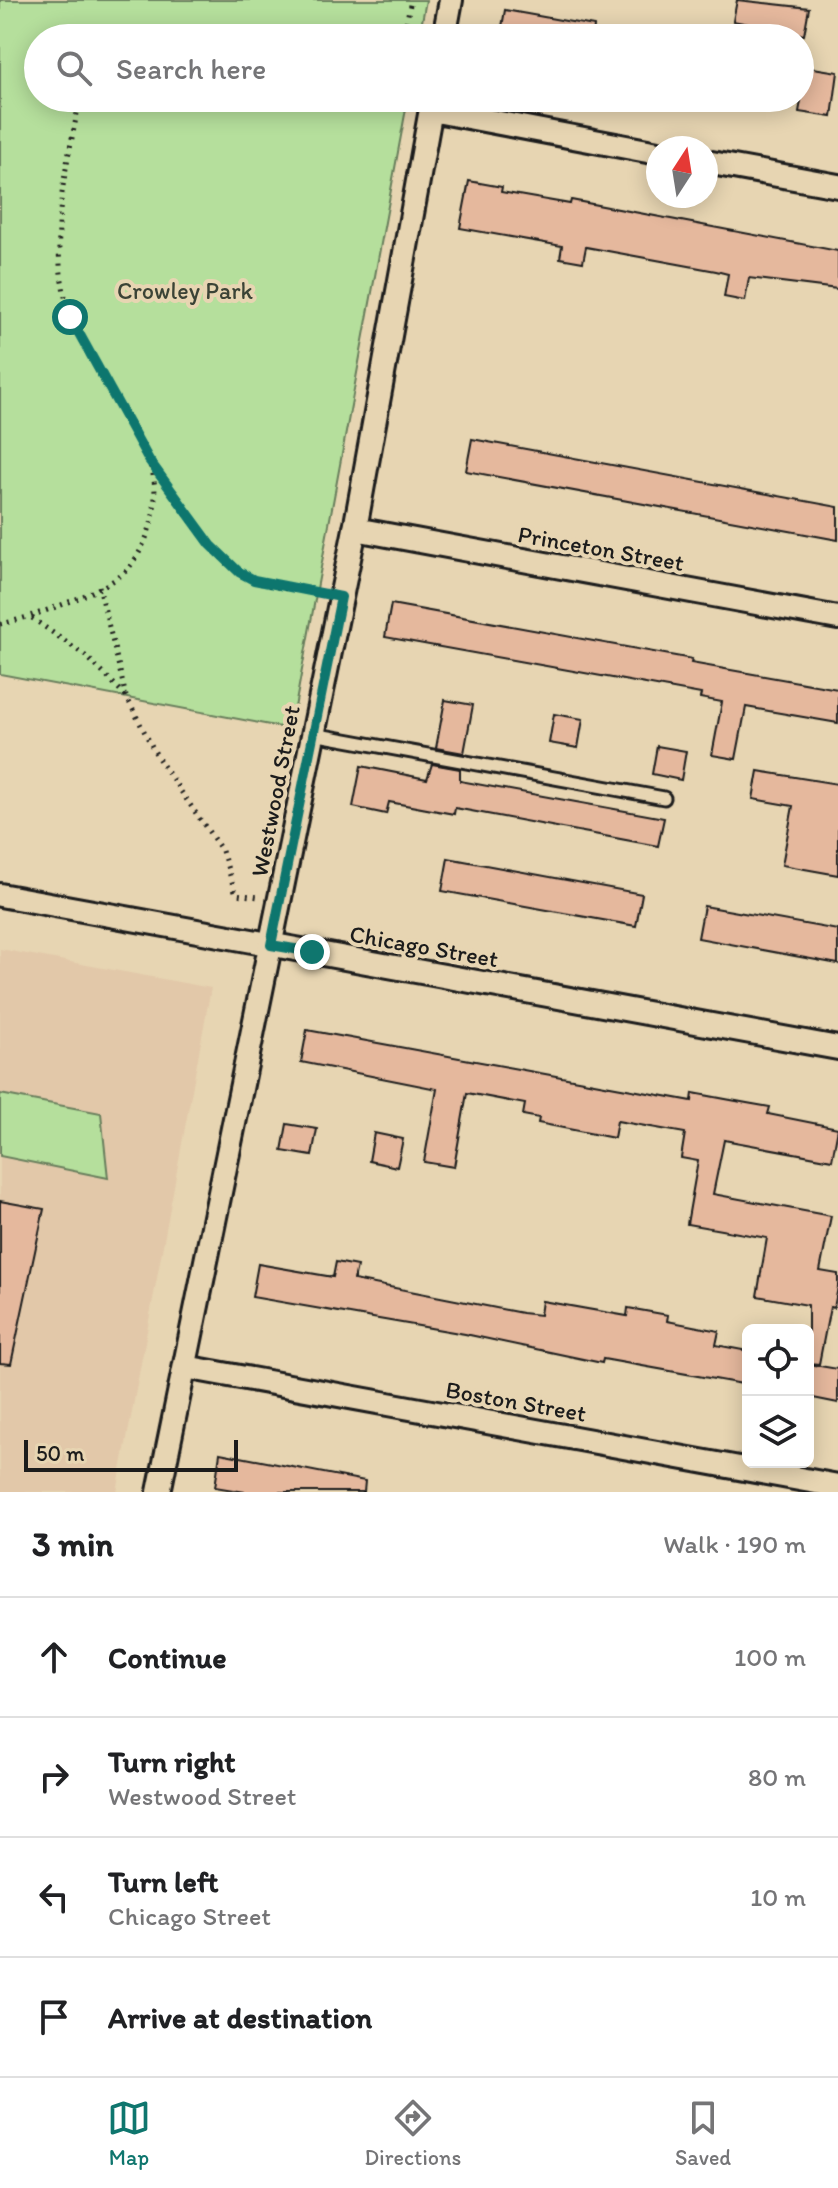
<!DOCTYPE html>
<meta charset="utf-8">
<style>
body{margin:0;font-family:Itim,sans-serif;background:#f2f2f2;color:#202124}
.controls{position:absolute;right:24px;bottom:24px;display:grid;overflow:hidden;border-radius:12px;box-shadow:0 4px 20px #0003}
.controls button{width:72px;height:72px;display:grid;place-items:center;padding:0;border:0;border-bottom:2px solid #e0e0e0;background:#fff;color:#202124;font:40px sans-serif}
.compass{position:absolute;left:646px;top:136px;width:72px;height:72px;border-radius:50%;background:#fff;box-shadow:0 4px 20px #0003;rotate:12deg}
.scale{position:absolute;left:24px;bottom:20px;width:214px;box-sizing:border-box;padding-left:8px;border:4px solid #1c1c1c;border-top:0;font-size:22px;line-height:28px;white-space:nowrap;color:#1c1c1c;-webkit-text-stroke:6px #e7d5b2;paint-order:stroke}
.stop{position:absolute;width:24px;height:24px;margin:-18px;border:6px solid #0f766e;border-radius:50%;background:#fff}
.stop.end{background:#0f766e;border-color:#fff;box-shadow:0 2px 8px #0008}
.list{margin:0;padding:0;list-style:none}
h2{display:flex;justify-content:space-between;align-items:center;height:104px;margin:0;padding:0 32px;font-size:34px}
h2 small{font-size:26px;font-weight:400;color:#757577}
.list li{display:grid;grid-template-columns:52px 1fr auto;gap:24px;align-items:center;box-sizing:border-box;height:120px;padding:0 32px;border-top:2px solid #e0e0e0}
.list b{display:block;font-size:30px;white-space:nowrap}
.list p{margin:0;font-size:26px;white-space:nowrap;color:#757577}
.list em{font-size:26px;font-style:normal;color:#757577}
.icon{flex:none;width:44px;height:44px;fill:none;stroke:currentColor;stroke-width:2;stroke-linecap:round;stroke-linejoin:round}
.map{position:relative;flex:none;width:838px;height:1492px;overflow:hidden}
.search{position:absolute;background:#fff;box-shadow:0 4px 20px #0003;left:24px;right:24px;top:24px;height:88px;display:flex;align-items:center;gap:20px;box-sizing:border-box;padding:0 28px;border-radius:44px;color:#757577;font-size:30px}
.sheet{height:584px;background:#fff}
nav{display:flex;justify-content:space-around;align-items:center;box-sizing:border-box;height:112px;border-top:2px solid #e0e0e0;background:#fff;font-size:22px;color:#757577}
nav a{display:grid;justify-items:center;gap:4px}
nav .on{color:#0f766e}
.map>svg:first-child{display:block}
</style>
<div class="map">
<svg width="838" height="1492" viewBox="0 0 838 1492">
<rect width="100%" height="100%" fill="#e7d5b2"/>
<filter id="ink" filterUnits="userSpaceOnUse"><feTurbulence type="fractalNoise" baseFrequency=".0125" numOctaves="2"/><feDisplacementMap in="SourceGraphic" scale="16" xChannelSelector="R" yChannelSelector="G"/><feConvolveMatrix kernelMatrix="1 2 1 2 8 2 1 2 1" color-interpolation-filters="sRGB"/></filter>
<g filter="url(#ink)">
<polygon fill="#e2c8a9" points="0,949 211,988 117,1492 0,1492"/>
<g fill="#b5df9c" stroke="#687e5c" stroke-width="2">
<polygon points="0,0 426,0 419,38 38,38 38,98 408,98 291,729 0,674"/>
<polygon points="0,1094 101,1113 108,1178 0,1156"/>
</g>
<g fill="#e5b89d" stroke="#1c1c1c" stroke-width="2">
<polygon points="737,0 809,8 804,35 733,21"/>
<polygon points="505,10 594,26 593,38 500,38"/>
<polygon points="807,67 838,72 832,117 799,112"/>
<polygon points="469,181 502,187 501,192 570,204 571,200 838,251 838,289 749,278 745,301 724,297 728,274 716,271 586,247 583,262 560,258 562,246 460,228"/>
<polygon points="472,439 838,507 838,540 466,471"/>
<polygon points="391,604 692,659 691,663 838,689 838,723 746,707 736,759 712,755 722,702 700,698 701,694 385,637"/>
<polygon points="445,700 473,705 464,753 436,748"/>
<polygon points="554,714 583,719 578,748 549,743"/>
<polygon points="657,746 686,751 681,780 652,774"/>
<polygon points="432,764 460,769 460,781 664,818 658,846 455,808 454,814 389,802 386,814 353,807 361,766 427,779"/>
<polygon points="758,771 838,784 838,875 782,865 793,806 753,799"/>
<polygon points="448,858 642,894 636,926 442,891"/>
<polygon points="704,906 838,930 838,964 698,938"/>
<polygon points="307,1030 692,1101 693,1093 747,1103 770,1107 768,1114 838,1128 832,1160 724,1140 713,1194 831,1216 820,1271 838,1274 838,1287 834,1308 830,1307 819,1364 808,1363 808,1305 757,1296 767,1238 687,1224 698,1161 681,1158 685,1133 617,1121 614,1138 538,1123 539,1118 523,1115 525,1104 467,1093 454,1167 424,1162 437,1089 301,1062"/>
<polygon points="287,1124 317,1129 312,1156 282,1151"/>
<polygon points="374,1133 403,1139 397,1167 369,1161"/>
<polygon points="0,1201 44,1209 11,1364 0,1363"/>
<polygon points="336,1262 357,1266 354,1280 522,1313 540,1315 542,1301 627,1316 628,1308 668,1315 667,1321 719,1331 716,1345 748,1351 748,1385 603,1359 602,1363 465,1334 252,1297 258,1264 333,1277"/>
<polygon points="808,1364 838,1369 838,1403 808,1397"/>
<polygon points="220,1453 365,1481 364,1492 245,1492 215,1487"/>
</g>
<g fill="none" stroke-linecap="round" stroke-linejoin="round">
<defs>
<polyline id="service" points="313,734 664,798"/>
<g id="minor">
<polyline points="444,38 451,0"/>
<polyline points="431,110 658,153"/>
<polyline points="706,162 838,186"/>
<polyline points="355,529 838,618"/>
<polyline points="0,895 838,1048"/>
<polyline points="185,1367 838,1486"/>
<polyline points="159,1492 355,529 433,98"/>
</g>
</defs>
<use href="#service" stroke="#1c1c1c" stroke-width="17"/>
<use href="#minor" stroke="#1c1c1c" stroke-width="28"/>
<g stroke="#1c1c1c" stroke-width="5" stroke-dasharray="2 6" stroke-linecap="butt">
<polyline points="125,38 142,32 175,38"/>
<polyline points="403,38 411,0"/>
<path d="M149,461c28,35 62,99 102,118 19,9 46,10 67,14"/>
<polyline points="99,586 126,696 158,758 222,851 236,894 258,897"/>
<polyline points="32,618 87,657 125,695"/>
<path d="M0,624c28,-5 109,-34 127,-54 25,-29 37,-78 20,-113 -17,-35 -38,-68 -56,-101 -8,-14 -19,-28 -22,-43 -22,-81 -4,-136 11,-215"/>
</g>
<use href="#service" stroke="#e7d5b2" stroke-width="11"/>
<use href="#minor" stroke="#e7d5b2" stroke-width="22"/>
</g>
</g>
<g fill="none" stroke-linecap="round" stroke-linejoin="round" filter="url(#ink)">
<polyline stroke="#0f766e" stroke-width="10" points="70,317 149,460 211,545 239,572 254,580 341,597 271,945 312,952"/>
</g>
<g text-anchor="middle" dominant-baseline="central" stroke-width="8" stroke-linejoin="round" paint-order="stroke">
<g font-size="24" fill="#3b4336" stroke="#e7d5b2">
<text x="185" y="290">Crowley Park</text>
</g>
<g font-size="24" fill="#1c1c1c" stroke="#e7d5b2">
<text transform="translate(601 548) rotate(10)">Princeton Street</text>
<text transform="translate(275 791) rotate(-79)">Westwood Street</text>
<text transform="translate(424 946) rotate(10)">Chicago Street</text>
<text transform="translate(516 1401) rotate(10)">Boston Street</text>
</g>
</g>
</svg>
<div class="controls">
<button><svg class="icon" aria-label="locate" viewBox="0 0 24 24"><circle cx="12" cy="12" r="6"/><path d="M12 2v4M12 18v4M2 12h4M18 12h4"/></svg></button>
<button><svg class="icon" aria-label="layers" viewBox="0 0 24 24"><path d="M12 4l9 5-9 5-9-5zM3 14l9 5 9-5"/></svg></button>
</div>
<svg class="compass" viewBox="-18 -18 36 36"><path d="M0-13l5 13h-10z" fill="#e53935"/><path d="M0 13l5-13h-10z" fill="#757577"/></svg>
<div class="scale">50 m</div>
<div class="stop" style="left:70px;top:317px"></div>
<div class="stop end" style="left:312px;top:952px"></div>
<div class="search"><svg class="icon" aria-label="search" viewBox="0 0 24 24"><circle cx="10" cy="10" r="6"/><path d="M15 15l6 6"/></svg>Search here</div>
</div>
<section class="sheet">
<h2>3 min<small>Walk · 190 m</small></h2>
<ul class="list">
<li><svg class="icon" aria-label="ahead" viewBox="0 0 24 24"><path d="M12 20V5M6 11l6-6 6 6"/></svg><div><b>Continue</b></div><em>100 m</em></li>
<li><svg class="icon" aria-label="right" viewBox="0 0 24 24"><path d="M7 20v-9h11M14 6l5 5-5 5"/></svg><div><b>Turn right</b><p>Westwood Street</p></div><em>80 m</em></li>
<li><svg class="icon" aria-label="left" viewBox="0 0 24 24"><path d="M17 20v-9H6M10 6l-5 5 5 5"/></svg><div><b>Turn left</b><p>Chicago Street</p></div><em>10 m</em></li>
<li><svg class="icon" aria-label="arrive" viewBox="0 0 24 24"><path d="M6 21V4h12l-3 4 3 4H6"/></svg><div><b>Arrive at destination</b></div></li>
</ul>
</section>
<nav>
<a class="on"><svg class="icon" aria-label="map" viewBox="0 0 24 24"><path d="M3 6l6-2 6 2 6-2v14l-6 2-6-2-6 2zM9 4v14M15 6v14"/></svg>Map</a>
<a><svg class="icon" aria-label="directions" viewBox="0 0 24 24"><path d="M12 3l9 9-9 9-9-9zM9 14v-3h6M13 9l2 2-2 2"/></svg>Directions</a>
<a><svg class="icon" aria-label="saved" viewBox="0 0 24 24"><path d="M7 4h10v16l-5-4-5 4z"/></svg>Saved</a>
</nav>
